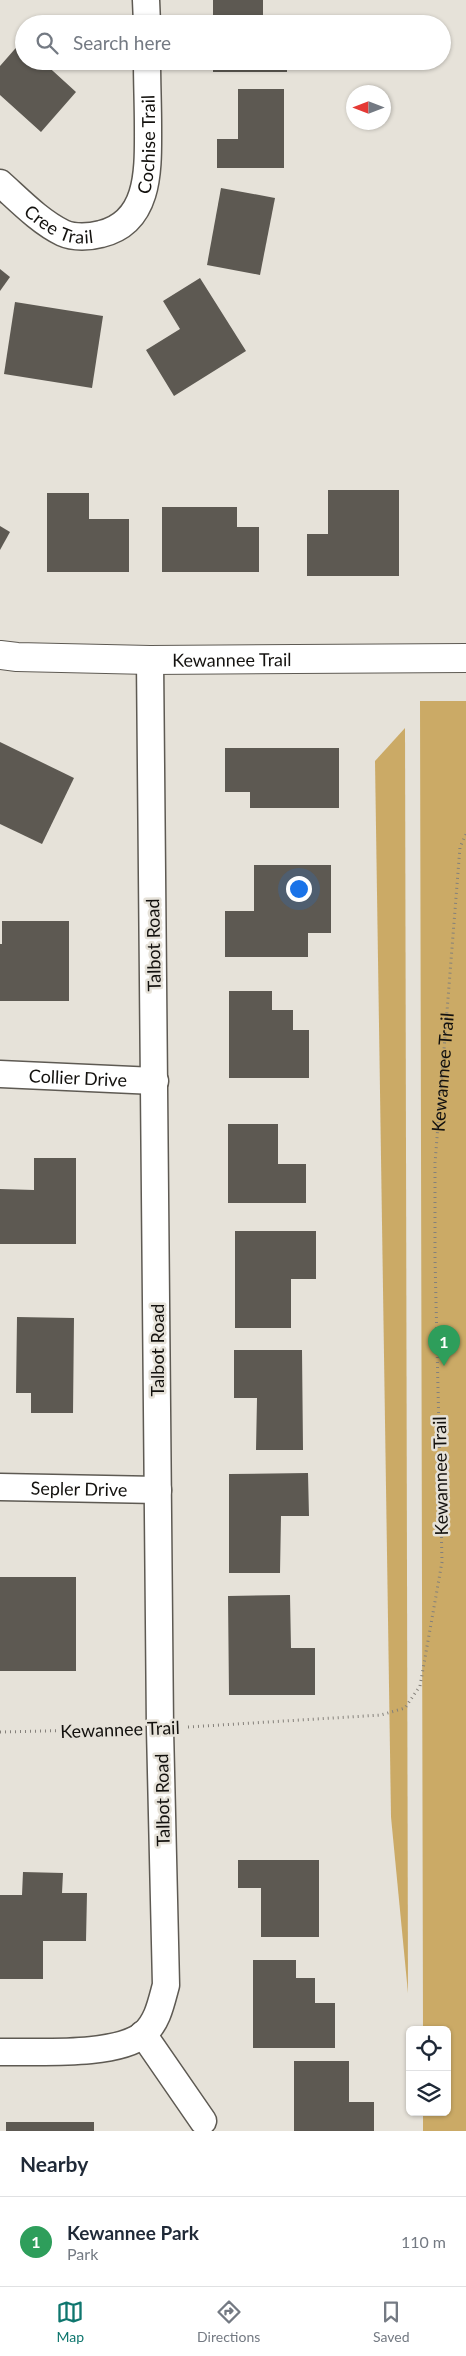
<!DOCTYPE html>
<style>
body{margin:0;font-family:Lato,sans-serif;background:#f2f2f3;color:#1f2937}
.controls{position:absolute;right:15px;bottom:15px;display:grid;overflow:hidden;border-radius:8px;box-shadow:0 1px 4px #0004}
.controls button{width:45px;height:45px;display:grid;place-items:center;padding:0;border:0;border-bottom:1px solid #e0e1e3;background:#fff;color:#1f2937;font:25px sans-serif}
.compass{position:absolute;left:346px;top:85px;width:45px;height:45px;border-radius:50%;background:#fff;box-shadow:0 1px 4px #0004;rotate:270deg}
.you{position:absolute;left:298px;top:888px;width:18px;height:18px;margin:-12px;border:4px solid #fff;border-radius:50%;background:#1a73e8;box-shadow:0 0 0 8px #1a73e833}
.badge{display:grid;place-items:center;width:32px;height:32px;border-radius:50%;background:#0f766e;color:#fff;font-size:16px;font-weight:700}
.pin{position:absolute;translate:-50% -41px;filter:drop-shadow(0 1px 2px #0008)}
.pin::after{content:'';position:absolute;top:26px;width:18px;height:15px;background:inherit;clip-path:polygon(0 0,100% 0,50% 100%)}
.list{margin:0;padding:0;list-style:none}
h2{display:flex;justify-content:space-between;align-items:center;height:65px;margin:0;padding:0 20px;font-size:21px}
h2 small{font-size:16px;font-weight:400;color:#747a83}
.list li{display:grid;grid-template-columns:32px 1fr auto;gap:15px;align-items:center;box-sizing:border-box;height:90px;padding:0 20px;border-top:1px solid #e0e1e3}
.list b{display:block;font-size:19px;white-space:nowrap}
.list p{margin:0;font-size:16px;white-space:nowrap;color:#747a83}
.list em{font-size:16px;font-style:normal;color:#747a83}
.icon{flex:none;width:28px;height:28px;fill:none;stroke:currentColor;stroke-width:2;stroke-linecap:round;stroke-linejoin:round}
.map{position:relative;flex:none;width:466px;height:2131px;overflow:hidden}
.search{position:absolute;background:#fff;box-shadow:0 1px 4px #0004;left:15px;right:15px;top:15px;height:55px;display:flex;align-items:center;gap:12px;box-sizing:border-box;padding:0 18px;border-radius:28px;color:#747a83;font-size:19px}
.sheet{height:155px;background:#fff}
nav{display:flex;justify-content:space-around;align-items:center;box-sizing:border-box;height:70px;border-top:1px solid #e0e1e3;background:#fff;font-size:14px;color:#747a83}
nav a{display:grid;justify-items:center;gap:2px}
nav .on{color:#0f766e}
.map>svg:first-child{display:block}
</style>
<div class="map">
<svg width="466" height="2131" viewBox="0 0 466 2131">
<rect width="100%" height="100%" fill="#e6e2d9"/>
<g fill="#cbaa66">
<polygon points="420,701 466,701 466,2131 423,2131 423,2112 447,2112 447,2030 423,2030"/>
<polygon points="405,728 408,1993 391,1817 375,761"/>
</g>
<g fill="#5d5952">
<rect x="213" y="0" width="50" height="24"/>
<polygon points="21,42 24,45 24,61 42,61 76,92 41,132 0,95 0,66"/>
<rect x="213" y="61" width="74" height="11"/>
<polygon points="238,89 284,89 284,168 217,168 217,139 238,139"/>
<polygon points="221,188 275,198 260,275 207,265"/>
<polygon points="0,269 10,277 0,291"/>
<polygon points="200,278 246,351 174,396 146,350 180,329 163,301"/>
<polygon points="15,302 103,316 92,388 4,374"/>
<polygon points="328,490 399,490 399,576 307,576 307,534 328,534"/>
<polygon points="47,493 89,493 89,519 129,519 129,572 47,572"/>
<polygon points="162,507 237,507 237,527 259,527 259,572 162,572"/>
<polygon points="0,526 10,532 0,550"/>
<polygon points="0,742 74,778 42,844 0,824"/>
<polygon points="225,748 339,748 339,808 250,808 250,792 225,792"/>
<polygon points="254,865 331,865 331,933 308,933 308,957 225,957 225,911 254,911"/>
<polygon points="2,921 69,921 69,1001 0,1001 0,944 2,944"/>
<polygon points="229,991 272,991 272,1010 293,1010 293,1030 309,1030 309,1078 229,1078"/>
<polygon points="228,1124 278,1124 278,1164 306,1164 306,1203 228,1203"/>
<polygon points="34,1158 76,1158 76,1244 0,1244 0,1189 34,1190"/>
<polygon points="235,1231 316,1231 316,1279 291,1279 291,1328 235,1328"/>
<polygon points="17,1317 74,1318 73,1413 31,1413 31,1393 16,1393"/>
<polygon points="234,1350 302,1350 303,1450 256,1450 257,1398 234,1398"/>
<polygon points="308,1473 309,1516 281,1516 280,1573 229,1573 229,1474"/>
<rect x="0" y="1577" width="76" height="94"/>
<polygon points="290,1595 291,1648 315,1648 315,1695 229,1695 228,1596"/>
<polygon points="238,1860 319,1860 319,1937 261,1937 261,1888 238,1888"/>
<polygon points="23,1872 63,1873 62,1893 87,1893 86,1941 43,1941 43,1979 0,1979 0,1895 22,1895"/>
<polygon points="253,1960 296,1960 296,1978 315,1978 315,2003 335,2003 335,2048 253,2048"/>
<polygon points="294,2061 349,2061 349,2102 374,2102 374,2131 294,2131"/>
<rect x="6" y="2122" width="88" height="9"/>
</g>
<g fill="none" stroke-linecap="round" stroke-linejoin="round">
<defs>
<g id="minor">
<polyline points="146,0 147,24"/>
<path id="s2" d="M0,183c19,17 40,39 63,50 11,5 27,4 38,1 50,-12 47,-67 47,-108 0,-21 -1,-43 -1,-65"/>
<path id="s3" d="M0,1074l155,7"/>
<path id="s4" d="M0,1487l158,3"/>
<polyline points="143,2034 203,2121"/>
<path d="M0,2052c36,-1 116,5 144,-18 14,-13 17,-31 22,-49l-6,-256 -10,-1069"/>
</g>
<g id="tertiary">
<path id="s5" d="M0,655l17,2 133,3 316,-2"/>
</g>
</defs>
<use href="#minor" stroke="#5e5a53" stroke-width="29"/>
<use href="#tertiary" stroke="#5e5a53" stroke-width="30"/>
<g stroke="#84807a" stroke-width="3" stroke-dasharray="1 4" stroke-linecap="butt">
<path id="s1" d="M188,1727l193,-12 24,-7 15,-22 22,-124 -7,-304v-95l25,-316 6,-13"/>
<polyline points="0,1732 132,1729"/>
</g>
<use href="#minor" stroke="#fff" stroke-width="26"/>
<use href="#tertiary" stroke="#fff" stroke-width="28"/>
</g>
<g text-anchor="middle" dominant-baseline="central" stroke-width="5" stroke-linejoin="round" paint-order="stroke">
<g font-size="18" fill="#13110e" stroke="#e6e2d9">
<text stroke="none"><textPath href="#s2" startOffset="230">Cochise Trail</textPath></text>
<text stroke="none"><textPath href="#s2" startOffset="74">Cree Trail</textPath></text>
<text stroke="none"><textPath href="#s5" startOffset="232">Kewannee Trail</textPath></text>
<text transform="translate(153 945) rotate(-91)">Talbot Road</text>
<text stroke="none"><textPath href="#s1" startOffset="861">Kewannee Trail</textPath></text>
<text stroke="none"><textPath href="#s3" startOffset="78">Collier Drive</textPath></text>
<text transform="translate(157 1350) rotate(-90)">Talbot Road</text>
<text transform="translate(440 1476) rotate(-91)">Kewannee Trail</text>
<text stroke="none"><textPath href="#s4" startOffset="79">Sepler Drive</textPath></text>
<text transform="translate(120 1729) rotate(-2)">Kewannee Trail</text>
<text transform="translate(162 1800) rotate(-91)">Talbot Road</text>
</g>
</g>
</svg>
<div class="controls">
<button><svg class="icon" aria-label="locate" viewBox="0 0 24 24"><circle cx="12" cy="12" r="6"/><path d="M12 2v4M12 18v4M2 12h4M18 12h4"/></svg></button>
<button><svg class="icon" aria-label="layers" viewBox="0 0 24 24"><path d="M12 4l9 5-9 5-9-5zM3 14l9 5 9-5"/></svg></button>
</div>
<svg class="compass" viewBox="-18 -18 36 36"><path d="M0-13l5 13h-10z" fill="#e53935"/><path d="M0 13l5-13h-10z" fill="#747a83"/></svg>
<div class="you"></div>
<div class="pin badge" style="left:444px;top:1366px;background:#2e9e5b">1</div>
<div class="search"><svg class="icon" aria-label="search" viewBox="0 0 24 24"><circle cx="10" cy="10" r="6"/><path d="M15 15l6 6"/></svg>Search here</div>
</div>
<section class="sheet">
<h2>Nearby<small></small></h2>
<ul class="list">
<li><span class="badge" style="background:#2e9e5b">1</span><div><b>Kewannee Park</b><p>Park</p></div><em>110 m</em></li>
</ul>
</section>
<nav>
<a class="on"><svg class="icon" aria-label="map" viewBox="0 0 24 24"><path d="M3 6l6-2 6 2 6-2v14l-6 2-6-2-6 2zM9 4v14M15 6v14"/></svg>Map</a>
<a><svg class="icon" aria-label="directions" viewBox="0 0 24 24"><path d="M12 3l9 9-9 9-9-9zM9 14v-3h6M13 9l2 2-2 2"/></svg>Directions</a>
<a><svg class="icon" aria-label="saved" viewBox="0 0 24 24"><path d="M7 4h10v16l-5-4-5 4z"/></svg>Saved</a>
</nav>
